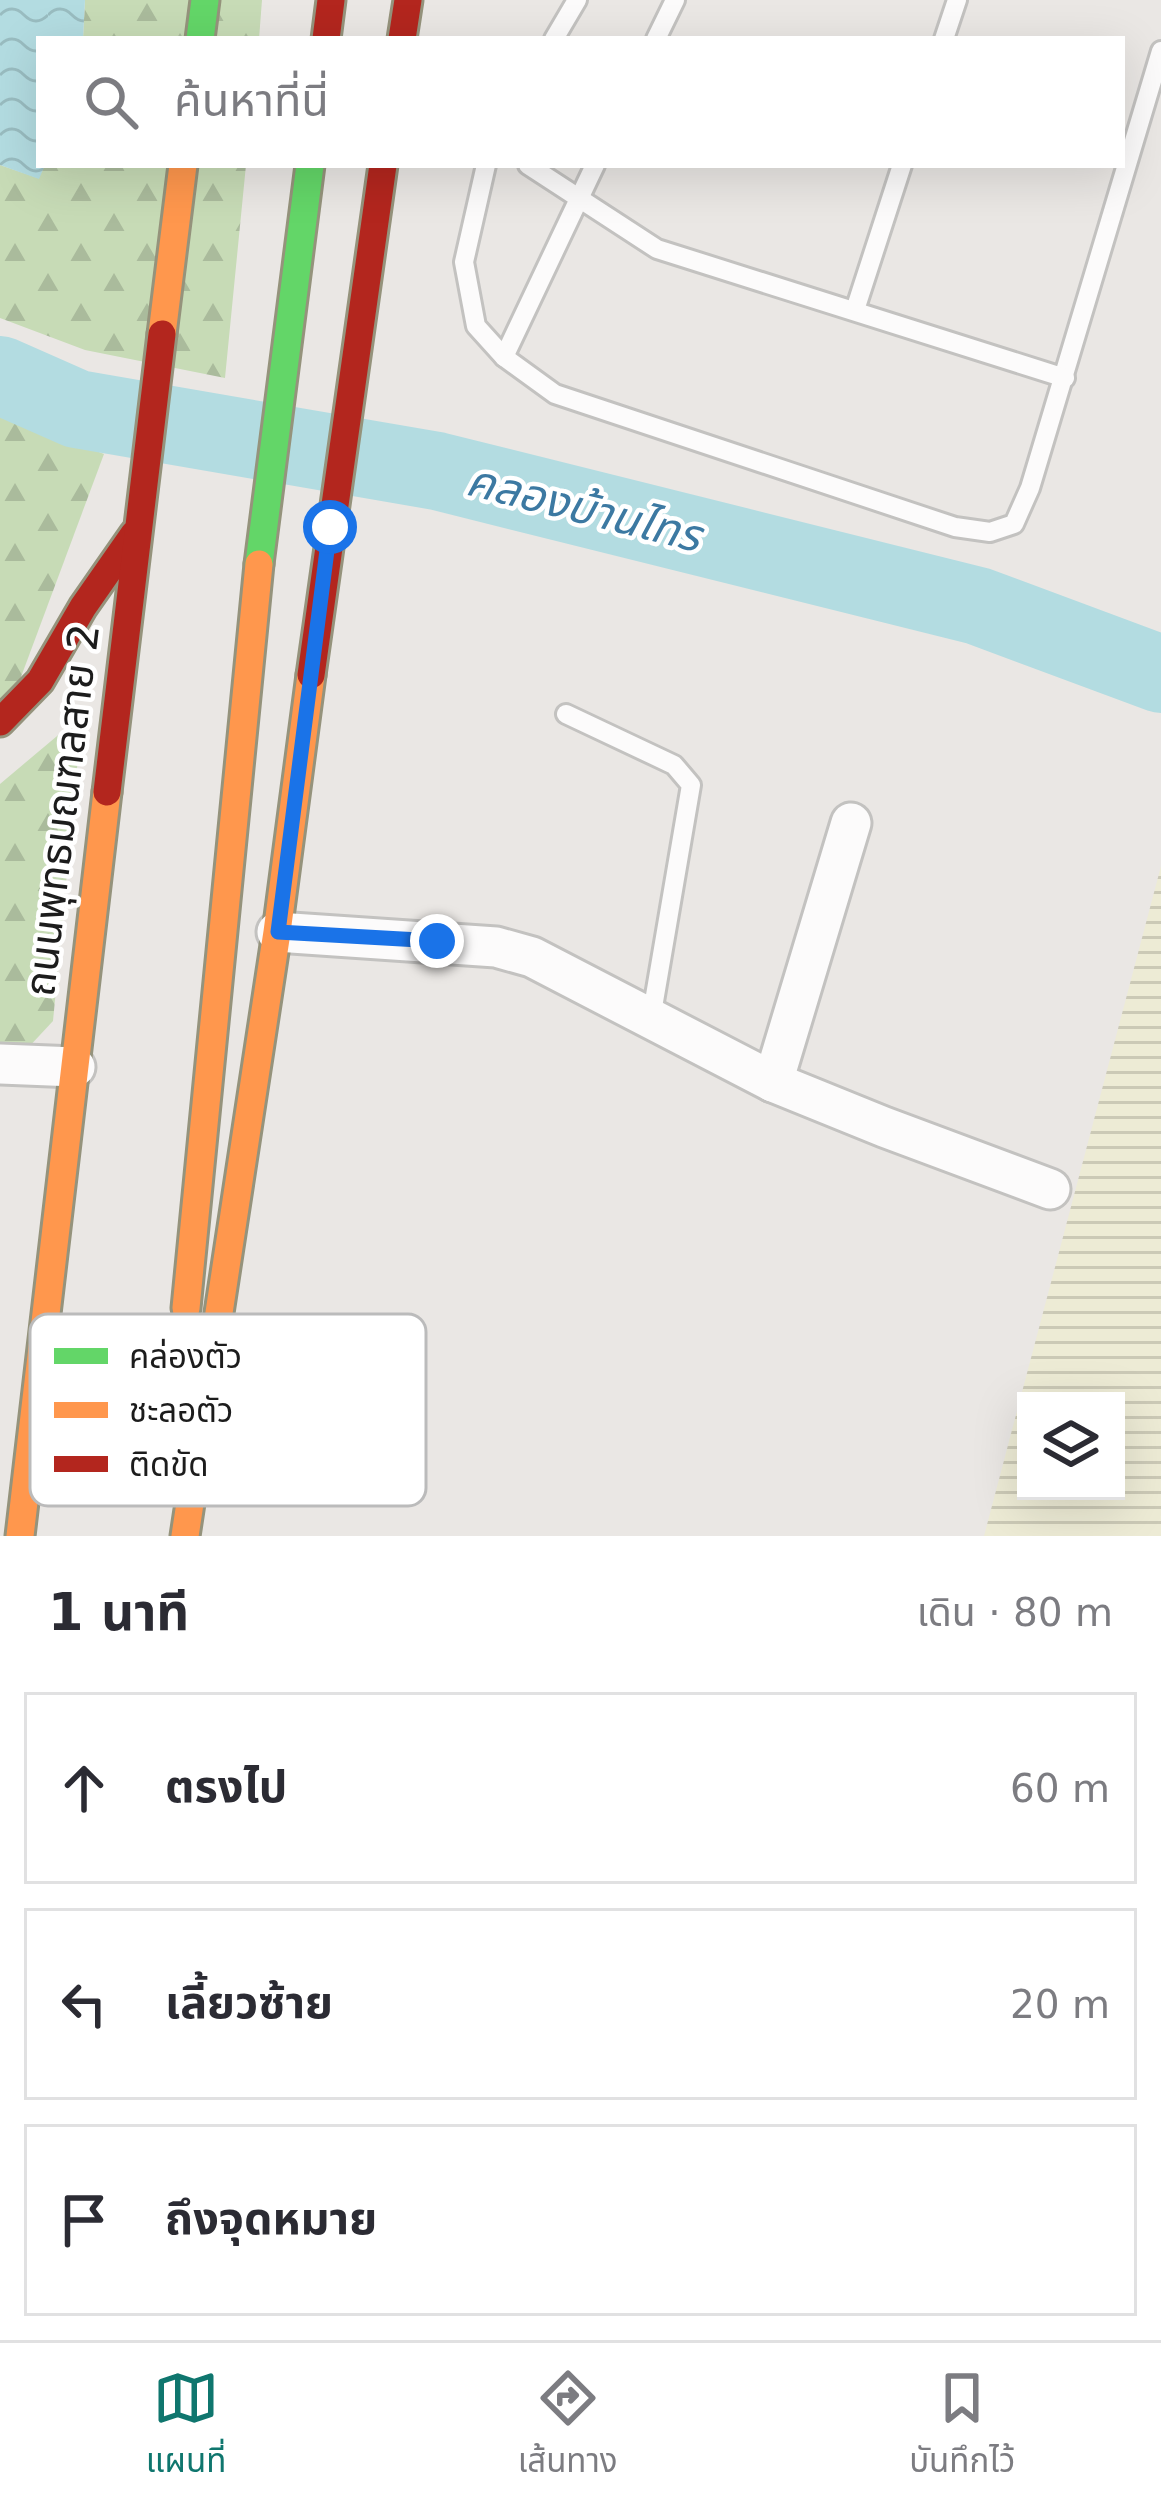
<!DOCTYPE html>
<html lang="th">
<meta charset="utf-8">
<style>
body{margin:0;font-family:"DejaVu Sans","Noto Sans Thai",sans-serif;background:#f7f7f7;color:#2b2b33}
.controls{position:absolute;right:36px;bottom:36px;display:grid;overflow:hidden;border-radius:0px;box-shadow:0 12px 48px #0002}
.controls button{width:108px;height:108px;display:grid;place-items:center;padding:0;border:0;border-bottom:3px solid #e1e1e2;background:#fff;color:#2b2b33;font:60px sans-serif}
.stop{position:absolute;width:36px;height:36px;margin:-27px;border:9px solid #1a73e8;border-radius:50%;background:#fff}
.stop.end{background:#1a73e8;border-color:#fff;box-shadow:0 3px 12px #0008}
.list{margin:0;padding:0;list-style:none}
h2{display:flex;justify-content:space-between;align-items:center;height:156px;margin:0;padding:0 48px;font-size:51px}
h2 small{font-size:39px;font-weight:400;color:#7c7c81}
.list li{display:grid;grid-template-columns:78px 1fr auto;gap:36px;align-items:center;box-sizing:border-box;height:192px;margin:0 24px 24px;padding:0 24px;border:3px solid #e1e1e2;border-radius:0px}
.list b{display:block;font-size:45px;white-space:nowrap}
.list em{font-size:39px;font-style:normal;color:#7c7c81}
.icon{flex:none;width:66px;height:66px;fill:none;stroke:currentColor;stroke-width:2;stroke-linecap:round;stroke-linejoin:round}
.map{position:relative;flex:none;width:1161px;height:1536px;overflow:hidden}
.search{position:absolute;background:#fff;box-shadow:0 12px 48px #0002;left:36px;right:36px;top:36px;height:132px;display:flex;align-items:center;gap:30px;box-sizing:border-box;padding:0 42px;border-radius:0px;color:#7c7c81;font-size:45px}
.sheet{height:804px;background:#fff}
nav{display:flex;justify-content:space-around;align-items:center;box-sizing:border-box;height:168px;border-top:3px solid #e1e1e2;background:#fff;font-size:33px;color:#7c7c81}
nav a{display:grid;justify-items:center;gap:6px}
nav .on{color:#0f766e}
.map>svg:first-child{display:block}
</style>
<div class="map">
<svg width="1161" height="1536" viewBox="0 0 1161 1536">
<defs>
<pattern id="farmland-rules" width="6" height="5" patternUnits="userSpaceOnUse" patternTransform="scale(3)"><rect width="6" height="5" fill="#edebd5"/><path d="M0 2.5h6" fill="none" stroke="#cbc9b6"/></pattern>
<pattern id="forest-firs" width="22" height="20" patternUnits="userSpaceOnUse" patternTransform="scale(3)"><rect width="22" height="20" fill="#c7dbb6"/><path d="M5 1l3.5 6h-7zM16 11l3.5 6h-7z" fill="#aabb9c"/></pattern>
<pattern id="water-waves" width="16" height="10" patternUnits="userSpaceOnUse" patternTransform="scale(3)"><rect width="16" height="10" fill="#b3dce1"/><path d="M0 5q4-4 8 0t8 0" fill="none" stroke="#99bcc0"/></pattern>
</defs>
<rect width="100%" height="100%" fill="#eae7e4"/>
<path fill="url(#farmland-rules)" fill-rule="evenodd" d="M1161,866v670h-177zM1026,1401h90v90h-90z"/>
<g fill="url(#forest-firs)">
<polygon points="85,0 262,0 259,39 83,39"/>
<polygon points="0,165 38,178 45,165 246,165 225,378 85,350 0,318"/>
<polygon points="0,414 104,454 18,685 0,699"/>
<polygon points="82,715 53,1021 26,1050 0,1047 0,784"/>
</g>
<polygon fill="url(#water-waves)" points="0,0 85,0 83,39 39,39 39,165 45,165 39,179 0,165"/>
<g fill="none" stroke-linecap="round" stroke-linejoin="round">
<polyline stroke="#b3dce1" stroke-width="78" points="0,375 77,409 437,471 978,606 1161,674"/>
<defs>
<g id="lane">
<polyline points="554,39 577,0"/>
<polyline points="656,39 675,0"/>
<polyline points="944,39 957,0"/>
<polyline points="486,165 464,262 476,326 504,357 555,394 955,527 990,532 1014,524 1030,488 1161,51"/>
<polyline points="528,165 657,249 1065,378"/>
<polyline points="855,310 902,165"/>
<polyline points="504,357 595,165"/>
<polyline points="566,714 674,765 691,785 651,1019"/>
</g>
<g id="street">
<polyline points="277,932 496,947 532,957 773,1082 884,1127 1050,1189"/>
<polyline points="0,1064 75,1067"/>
<polyline points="773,1082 851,823"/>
</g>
<g id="fast">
<polyline points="200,39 205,0"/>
<polyline points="259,564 310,165"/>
</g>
<g id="slow">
<polyline points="162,334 183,165"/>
<polyline points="186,1308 259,564"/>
<polyline points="20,1536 107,792"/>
<polyline points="185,1536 277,932 311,675"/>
</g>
<g id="jam">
<polyline points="326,39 331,0"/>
<polyline points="402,39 408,0"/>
<polyline points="311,675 383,165"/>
<polyline points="0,722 40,681 83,607 134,534"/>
<polyline points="107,792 162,334"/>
</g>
</defs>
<use href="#lane" stroke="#c3c2c0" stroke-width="24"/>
<use href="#street" stroke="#c3c2c0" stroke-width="45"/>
<use href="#fast" stroke="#95937c" stroke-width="33"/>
<use href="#slow" stroke="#95937c" stroke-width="33"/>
<use href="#jam" stroke="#95937c" stroke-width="33"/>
<use href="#lane" stroke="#fcfbfb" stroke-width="18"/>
<use href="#street" stroke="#fcfbfb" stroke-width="39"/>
<use href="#fast" stroke="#63d668" stroke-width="27"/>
<use href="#slow" stroke="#ff974d" stroke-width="27"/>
<use href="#jam" stroke="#b3261e" stroke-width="27"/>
</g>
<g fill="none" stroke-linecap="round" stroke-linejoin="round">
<polyline stroke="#1a73e8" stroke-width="15" points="330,527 278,932 437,941"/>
</g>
<g text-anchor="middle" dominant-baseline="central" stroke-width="9" stroke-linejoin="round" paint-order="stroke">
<g font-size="42" fill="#1c1c1c" stroke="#fff">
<text transform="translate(62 810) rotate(-83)">ถนนพุทธมณฑลสาย 2</text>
</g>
<g font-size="45" font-style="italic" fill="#3c79a2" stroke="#fff">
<text transform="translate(584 508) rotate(14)">คลองบ้านไทร</text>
</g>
</g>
<rect x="30" y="1314" width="396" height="192" rx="18" fill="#fff" stroke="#bbb" stroke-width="3"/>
<rect x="54" y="1348" width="54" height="16" fill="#63d668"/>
<rect x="54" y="1402" width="54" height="16" fill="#ff974d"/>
<rect x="54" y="1456" width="54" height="16" fill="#b3261e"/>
<g font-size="33" fill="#1c1c1c">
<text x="129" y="1368">คล่องตัว</text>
<text x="129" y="1422">ชะลอตัว</text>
<text x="129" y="1476">ติดขัด</text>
</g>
</svg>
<div class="controls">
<button><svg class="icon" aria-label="layers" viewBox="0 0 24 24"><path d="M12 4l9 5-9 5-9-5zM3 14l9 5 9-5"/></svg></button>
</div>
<div class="stop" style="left:330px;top:527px"></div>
<div class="stop end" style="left:437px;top:941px"></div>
<div class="search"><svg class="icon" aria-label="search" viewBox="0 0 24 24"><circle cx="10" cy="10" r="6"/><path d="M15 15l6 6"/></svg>ค้นหาที่นี่</div>
</div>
<section class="sheet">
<h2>1 นาที<small>เดิน · 80 m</small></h2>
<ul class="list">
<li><svg class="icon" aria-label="ahead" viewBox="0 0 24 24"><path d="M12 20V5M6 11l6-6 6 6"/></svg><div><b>ตรงไป</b></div><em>60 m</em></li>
<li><svg class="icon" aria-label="left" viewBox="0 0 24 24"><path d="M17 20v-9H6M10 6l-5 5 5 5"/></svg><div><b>เลี้ยวซ้าย</b></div><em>20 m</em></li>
<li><svg class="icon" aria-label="arrive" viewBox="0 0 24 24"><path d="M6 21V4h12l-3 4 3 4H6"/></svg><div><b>ถึงจุดหมาย</b></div></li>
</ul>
</section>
<nav>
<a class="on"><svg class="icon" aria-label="map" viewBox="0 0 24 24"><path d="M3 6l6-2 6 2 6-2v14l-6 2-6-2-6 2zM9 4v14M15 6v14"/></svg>แผนที่</a>
<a><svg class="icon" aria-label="directions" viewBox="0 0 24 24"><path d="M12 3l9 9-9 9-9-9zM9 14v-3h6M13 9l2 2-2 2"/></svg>เส้นทาง</a>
<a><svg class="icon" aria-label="saved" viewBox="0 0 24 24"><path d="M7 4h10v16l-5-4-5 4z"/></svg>บันทึกไว้</a>
</nav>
